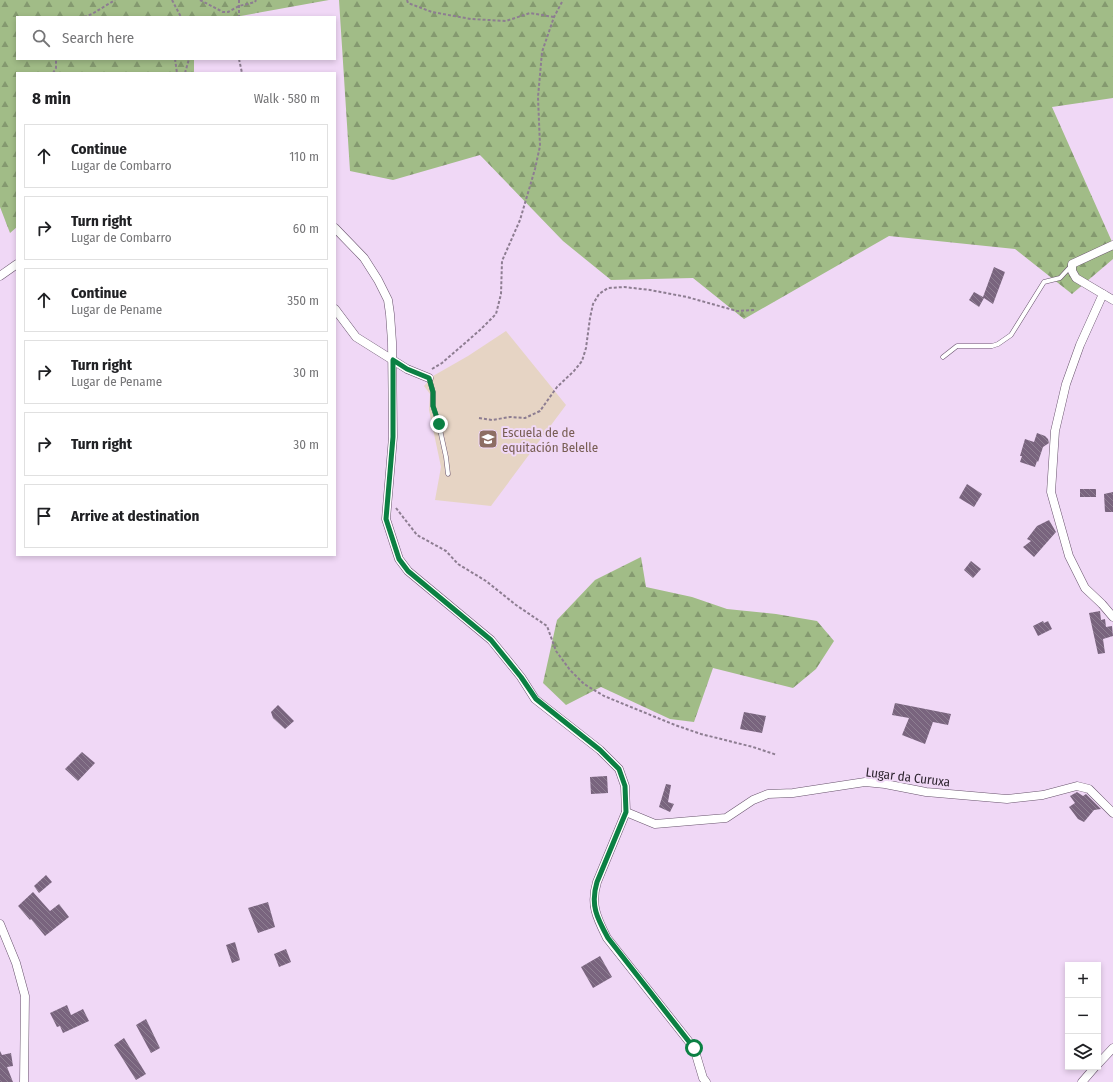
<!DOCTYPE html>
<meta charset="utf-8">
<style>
body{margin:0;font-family:"Fira Sans Condensed",sans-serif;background:#f2f2f2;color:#202124}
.controls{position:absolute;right:12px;bottom:12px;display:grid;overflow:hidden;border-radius:0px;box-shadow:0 2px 6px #0003}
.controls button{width:36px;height:36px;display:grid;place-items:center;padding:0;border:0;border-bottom:1px solid #e0e0e0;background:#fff;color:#202124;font:20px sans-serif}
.stop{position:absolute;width:12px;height:12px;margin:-9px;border:3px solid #0b8043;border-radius:50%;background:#fff}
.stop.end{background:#0b8043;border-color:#fff;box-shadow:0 1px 4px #0008}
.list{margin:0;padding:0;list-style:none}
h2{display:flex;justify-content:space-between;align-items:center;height:52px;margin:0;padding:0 16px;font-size:17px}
h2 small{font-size:13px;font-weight:400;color:#757577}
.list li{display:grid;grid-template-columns:26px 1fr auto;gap:12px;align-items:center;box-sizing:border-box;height:64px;margin:0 8px 8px;padding:0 8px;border:1px solid #e0e0e0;border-radius:0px}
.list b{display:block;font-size:15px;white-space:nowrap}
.list p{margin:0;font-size:13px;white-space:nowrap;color:#757577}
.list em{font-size:13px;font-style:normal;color:#757577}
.icon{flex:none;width:22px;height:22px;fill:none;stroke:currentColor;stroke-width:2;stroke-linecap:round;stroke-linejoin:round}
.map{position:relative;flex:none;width:1113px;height:1082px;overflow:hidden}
.search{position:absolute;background:#fff;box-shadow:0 2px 6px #0003;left:16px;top:16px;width:320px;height:44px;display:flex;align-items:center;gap:10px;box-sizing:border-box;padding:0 14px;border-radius:0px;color:#757577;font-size:15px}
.panel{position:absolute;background:#fff;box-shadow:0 2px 6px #0003;left:16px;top:72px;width:320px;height:484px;border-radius:0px}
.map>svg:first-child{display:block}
</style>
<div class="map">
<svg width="1113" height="1082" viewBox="0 0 1113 1082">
<defs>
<pattern id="forest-firs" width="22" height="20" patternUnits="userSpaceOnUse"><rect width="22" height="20" fill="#a1bc87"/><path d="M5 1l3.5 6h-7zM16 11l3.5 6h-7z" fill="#84996f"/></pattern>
<pattern id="building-back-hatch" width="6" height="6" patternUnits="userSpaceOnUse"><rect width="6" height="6" fill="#79647e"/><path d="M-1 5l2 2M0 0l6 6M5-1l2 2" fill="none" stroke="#8e7f92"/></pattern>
</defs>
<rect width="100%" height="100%" fill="#f0d8f6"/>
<polygon fill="#e6d4c4" points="506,331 566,405 491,506 435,500 441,467 429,410 430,394 424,386 433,376 468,356"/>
<g fill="url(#forest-firs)">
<polygon points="0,0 329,0 235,17 17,17 17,59 194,59 194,73 17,73 17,227 10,233 0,207"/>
<polygon points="339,0 1113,0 1113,98 1052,107 1113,244 1113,259 1072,294 1015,249 889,236 744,319 693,278 611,280 563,241 480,155 393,180 350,171"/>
<polygon points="641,557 646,587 692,597 727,609 776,614 817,621 834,641 816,669 793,688 713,668 694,722 670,719 601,687 566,705 543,683 557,620 595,580"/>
</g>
<g fill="url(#building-back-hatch)">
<polygon points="994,267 1005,272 993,304 984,298 979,307 969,300 974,292 983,297"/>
<polygon points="1037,433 1045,436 1048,439 1049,443 1043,447 1038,462 1037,461 1035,467 1020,462 1022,456 1020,456 1025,439 1034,442"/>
<polygon points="967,484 982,494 974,507 959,498"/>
<rect x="1080" y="489" width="16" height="8"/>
<polygon points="1113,492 1113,512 1105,512 1104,494"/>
<polygon points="1049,520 1056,532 1034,557 1023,547 1031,541 1027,539 1037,526"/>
<polygon points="971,561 981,569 973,578 964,570"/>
<polygon points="1100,611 1101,620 1105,619 1106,627 1112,626 1113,636 1103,639 1105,653 1098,654 1089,613"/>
<polygon points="1043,621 1044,623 1048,621 1052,629 1038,636 1033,626"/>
<polygon points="895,703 951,714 948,725 933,722 925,744 902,735 909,718 892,715"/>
<polygon points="278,705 294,721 285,729 273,718 271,712"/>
<polygon points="744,712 766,716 762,733 740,729"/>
<polygon points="82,752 95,763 78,781 65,769"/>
<polygon points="607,776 608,793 591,794 590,777"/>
<polygon points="666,784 671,785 668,802 674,804 670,812 659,807"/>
<polygon points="1077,792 1083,796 1086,794 1101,809 1094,810 1084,822 1078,819 1069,807 1075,803 1070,796"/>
<polygon points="46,875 52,882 39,893 34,886"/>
<polygon points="33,892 50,911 59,904 69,917 45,936 31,919 30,920 18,906"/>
<polygon points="268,902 275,927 258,933 248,908"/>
<polygon points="235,942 240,960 232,963 226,945"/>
<polygon points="286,949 291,962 279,967 274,954"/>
<polygon points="600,956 612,977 593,988 581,967"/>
<polygon points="67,1005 71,1015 83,1009 89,1021 63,1033 60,1026 57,1027 50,1013"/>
<polygon points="146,1019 160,1048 151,1053 136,1025"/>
<polygon points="124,1038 146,1074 136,1080 114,1045"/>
<polygon points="0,1051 2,1055 11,1053 13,1066 7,1067 13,1082 0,1082"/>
</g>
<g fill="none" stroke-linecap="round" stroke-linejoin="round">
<defs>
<g id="lane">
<polyline points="943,357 957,346 992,346 998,344 1011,335 1044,282 1060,278 1071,266"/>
<polyline points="429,378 433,392 433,406 439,425 446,457 448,474"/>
</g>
<g id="street">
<path d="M335,228l29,30 14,22 10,20 2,14 2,28 1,95 -7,82 13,40 9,12 83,69 30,37 14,22 65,51 19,19 6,17 1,26 -29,70c-7,23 0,36 10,56l87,110 9,30 3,4"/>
<polyline points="1113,245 1072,264 1072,271 1076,278 1113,300"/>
<polyline points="0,276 17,264"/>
<polyline points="1103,294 1080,345 1066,384 1055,431 1051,492 1069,556 1085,588 1102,604 1113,617"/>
<polyline points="335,309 356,337 407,369 429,378"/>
<polyline points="626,812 655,824 726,818 753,800 768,794 793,793 865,782 885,784 926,792 1007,799 1043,795 1077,786 1089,789 1113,813"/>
<polyline points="0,924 16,963 25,996 24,1082"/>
<polyline points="1098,1064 1113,1048"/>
<polyline points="1082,1082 1095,1067"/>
</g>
</defs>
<use href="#lane" stroke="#68536d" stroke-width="5"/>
<use href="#street" stroke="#68536d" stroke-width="9"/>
<g stroke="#8d7d91" stroke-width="2" stroke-dasharray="3 2" stroke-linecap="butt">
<polyline points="172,0 181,17"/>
<polyline points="200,0 223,12 228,12 239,6 255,2 256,0"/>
<polyline points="239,0 239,17"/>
<polyline points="407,0 408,3 432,12 471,19 506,21 530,13 554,17"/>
<polyline points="84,17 92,14 115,0"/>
<polyline points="175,59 177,73"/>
<polyline points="239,59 242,73"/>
<polyline points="53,73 56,68 56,59"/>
<polyline points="185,73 189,59"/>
<polyline points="432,369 442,363 480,330 496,314 501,294 502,261 520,220 535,169 540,146 538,97 542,52 554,17 563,0"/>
<polyline points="479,418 492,420 510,417 525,418 540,411 557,387 574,371 582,361 586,348 590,318 593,304 599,294 608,288 624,287 650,290 687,297 737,311 754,310"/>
<polyline points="396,508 417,535 446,551 458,564 486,581 516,605 547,626 556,651 570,670 584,684 604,696 675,725 701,734 753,747 777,755"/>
</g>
<use href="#lane" stroke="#fff" stroke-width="4"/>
<use href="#street" stroke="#fff" stroke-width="8"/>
</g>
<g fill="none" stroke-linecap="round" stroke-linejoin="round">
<path stroke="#0b8043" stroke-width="5" d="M439,424l-6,-18v-14l-4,-14 -22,-9 -14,-9v77l-7,82 13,40 9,12 83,69 30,37 15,22 64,51 19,19 6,17 1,26 -29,70c-7,23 0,36 11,56l86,110"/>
</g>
<defs>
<symbol id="school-square" viewBox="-11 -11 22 22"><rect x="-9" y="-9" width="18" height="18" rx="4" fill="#8d6e63" stroke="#f0d8f6"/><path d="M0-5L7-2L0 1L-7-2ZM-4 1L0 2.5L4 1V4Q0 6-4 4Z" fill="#fff"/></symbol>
</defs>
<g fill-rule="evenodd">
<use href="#school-square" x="477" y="428" width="22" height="22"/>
</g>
<g text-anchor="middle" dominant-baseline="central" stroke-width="4" stroke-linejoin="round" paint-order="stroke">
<g font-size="13" fill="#785e54" stroke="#f0d8f6" text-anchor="start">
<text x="502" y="432">Escuela de de<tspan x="502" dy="15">equitación Belelle</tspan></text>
</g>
<g font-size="13" fill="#2e2530" stroke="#f0d8f6">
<text transform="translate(908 777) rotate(7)">Lugar da Curuxa</text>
</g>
</g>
</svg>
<div class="controls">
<button>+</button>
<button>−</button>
<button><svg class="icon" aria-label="layers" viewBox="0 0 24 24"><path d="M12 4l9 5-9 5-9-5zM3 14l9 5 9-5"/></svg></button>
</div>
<div class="stop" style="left:694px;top:1048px"></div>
<div class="stop end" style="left:439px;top:424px"></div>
<div class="search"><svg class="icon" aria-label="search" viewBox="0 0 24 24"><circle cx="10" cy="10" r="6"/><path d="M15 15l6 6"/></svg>Search here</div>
<section class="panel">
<h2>8 min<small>Walk · 580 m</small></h2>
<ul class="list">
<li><svg class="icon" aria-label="ahead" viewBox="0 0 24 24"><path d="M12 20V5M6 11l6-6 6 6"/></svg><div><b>Continue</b><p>Lugar de Combarro</p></div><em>110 m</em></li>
<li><svg class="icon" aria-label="right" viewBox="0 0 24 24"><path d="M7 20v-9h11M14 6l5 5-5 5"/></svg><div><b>Turn right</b><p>Lugar de Combarro</p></div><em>60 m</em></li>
<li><svg class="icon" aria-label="ahead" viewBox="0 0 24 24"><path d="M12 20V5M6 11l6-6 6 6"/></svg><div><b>Continue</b><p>Lugar de Pename</p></div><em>350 m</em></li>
<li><svg class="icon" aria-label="right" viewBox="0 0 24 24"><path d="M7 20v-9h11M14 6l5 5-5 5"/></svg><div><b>Turn right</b><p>Lugar de Pename</p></div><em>30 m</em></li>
<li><svg class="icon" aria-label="right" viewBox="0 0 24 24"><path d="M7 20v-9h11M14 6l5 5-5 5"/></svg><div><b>Turn right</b></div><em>30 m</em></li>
<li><svg class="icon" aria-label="arrive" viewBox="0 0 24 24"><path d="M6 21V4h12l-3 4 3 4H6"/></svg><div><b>Arrive at destination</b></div></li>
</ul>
</section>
</div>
